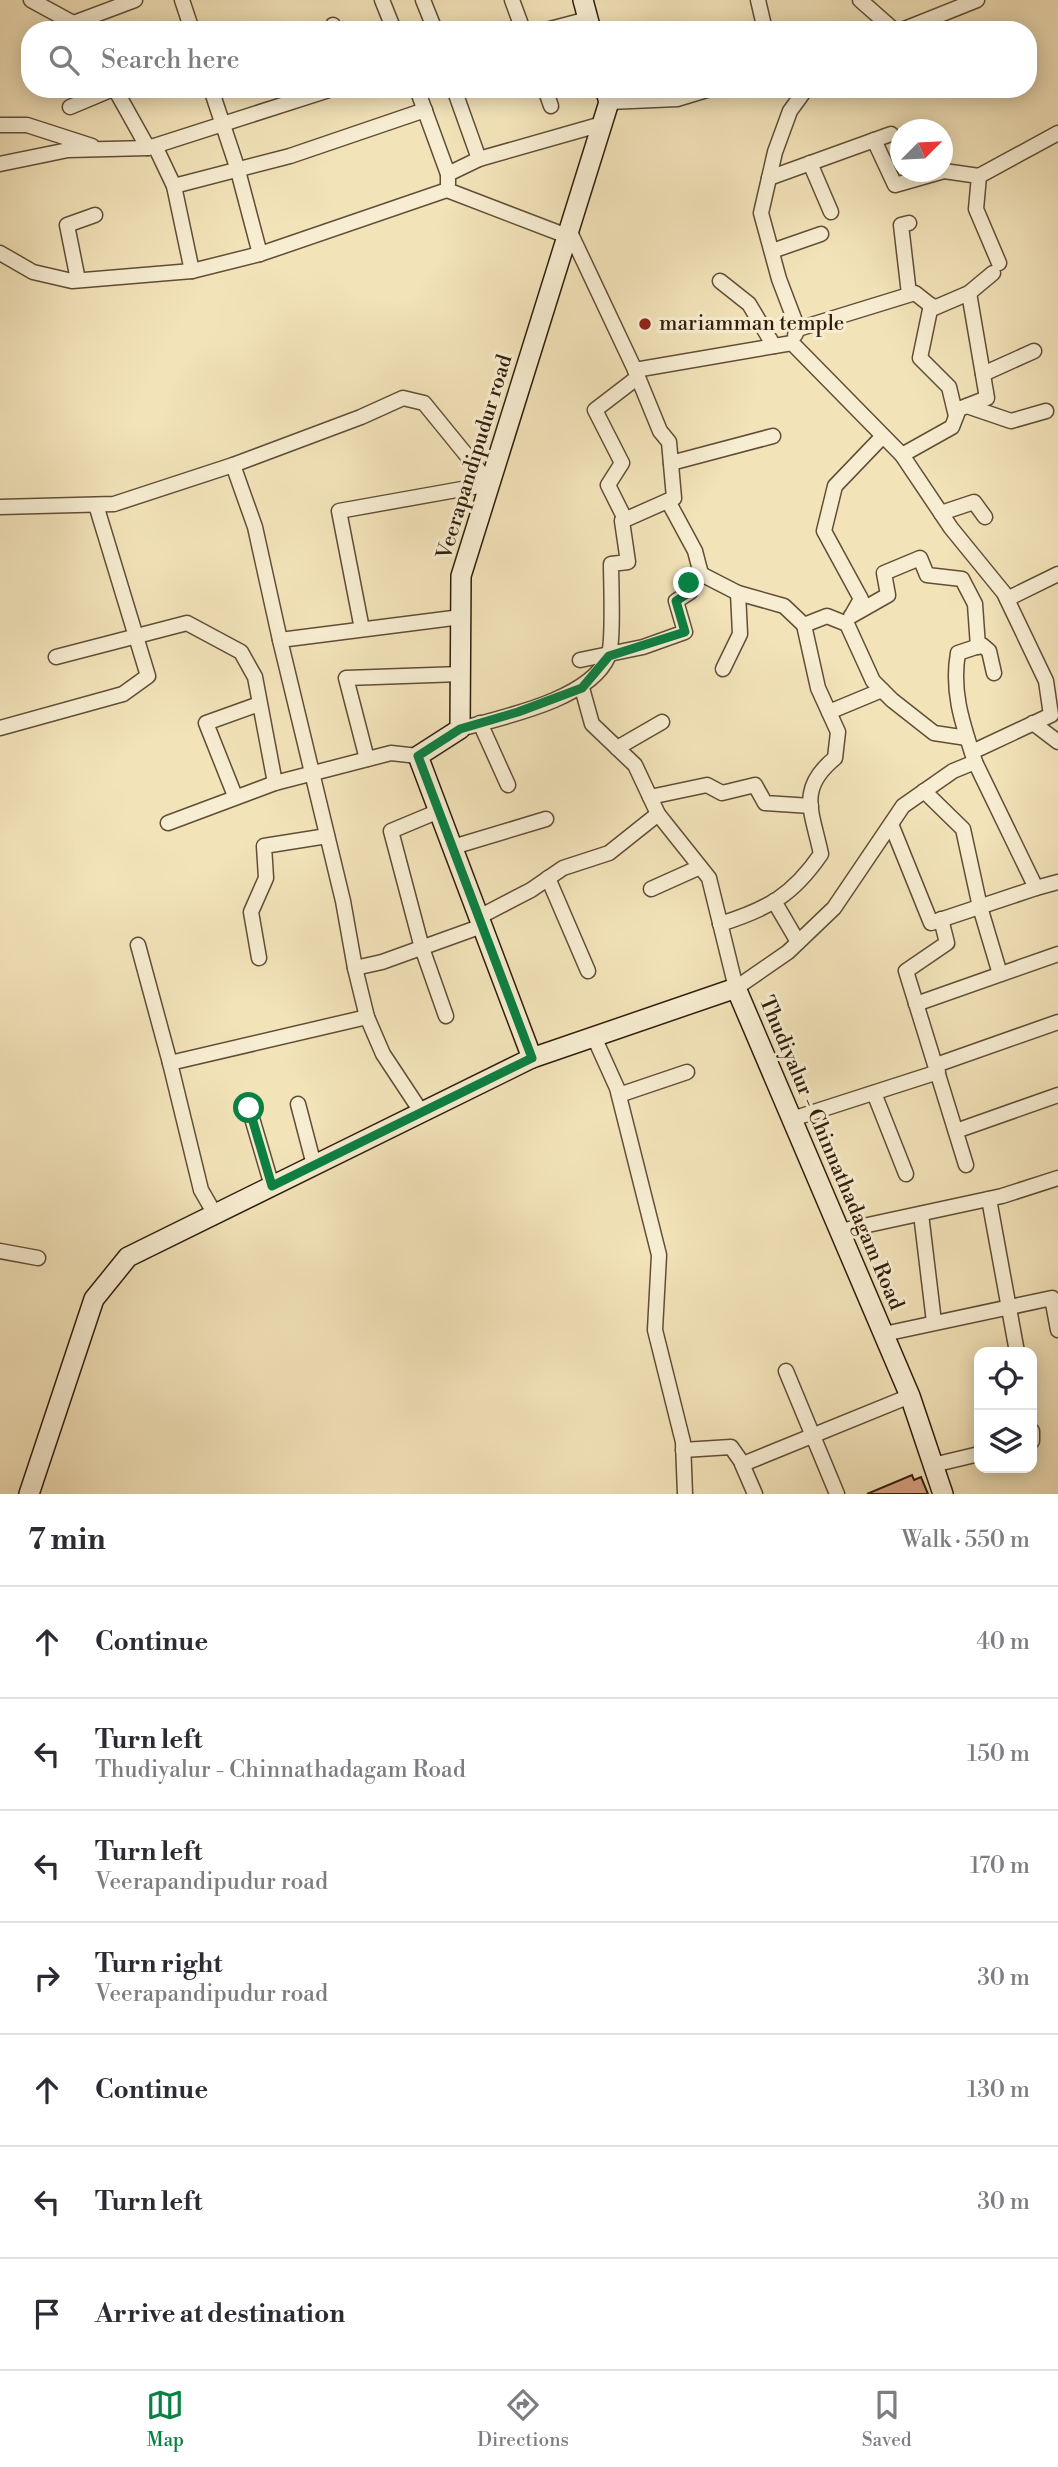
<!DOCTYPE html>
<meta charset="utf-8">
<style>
body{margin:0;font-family:"Libre Bodoni",serif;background:#f2f2f3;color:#2b2b33}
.controls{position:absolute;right:21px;bottom:21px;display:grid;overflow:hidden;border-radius:14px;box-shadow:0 4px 18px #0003}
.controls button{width:63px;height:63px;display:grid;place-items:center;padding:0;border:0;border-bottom:2px solid #e1e1e2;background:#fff;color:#2b2b33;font:35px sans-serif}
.compass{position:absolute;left:890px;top:119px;width:63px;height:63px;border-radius:50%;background:#fff;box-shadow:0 4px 18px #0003;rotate:66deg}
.stop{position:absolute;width:21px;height:21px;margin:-16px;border:5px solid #0b8043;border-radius:50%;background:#fff}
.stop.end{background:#0b8043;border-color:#fff;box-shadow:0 2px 7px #0008}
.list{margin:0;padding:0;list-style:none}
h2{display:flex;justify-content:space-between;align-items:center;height:91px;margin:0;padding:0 28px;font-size:30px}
h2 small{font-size:23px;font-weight:400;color:#7c7c81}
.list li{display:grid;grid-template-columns:46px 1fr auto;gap:21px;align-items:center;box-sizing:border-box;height:112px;padding:0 28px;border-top:2px solid #e1e1e2}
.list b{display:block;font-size:26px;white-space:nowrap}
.list p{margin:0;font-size:23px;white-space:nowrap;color:#7c7c81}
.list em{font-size:23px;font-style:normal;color:#7c7c81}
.icon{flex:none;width:38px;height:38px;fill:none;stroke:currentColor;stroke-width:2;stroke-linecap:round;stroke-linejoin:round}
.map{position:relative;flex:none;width:1058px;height:1494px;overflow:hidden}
.search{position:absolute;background:#fff;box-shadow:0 4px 18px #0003;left:21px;right:21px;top:21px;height:77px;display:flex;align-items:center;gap:18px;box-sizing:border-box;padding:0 24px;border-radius:28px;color:#7c7c81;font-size:26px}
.sheet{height:875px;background:#fff}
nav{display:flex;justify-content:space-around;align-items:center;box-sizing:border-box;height:98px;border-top:2px solid #e1e1e2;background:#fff;font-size:19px;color:#7c7c81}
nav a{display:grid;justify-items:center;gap:4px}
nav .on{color:#0b8043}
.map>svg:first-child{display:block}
</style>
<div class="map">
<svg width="1058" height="1494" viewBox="0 0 1058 1494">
<rect width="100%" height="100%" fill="#f3e3b9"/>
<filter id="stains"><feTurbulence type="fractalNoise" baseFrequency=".00286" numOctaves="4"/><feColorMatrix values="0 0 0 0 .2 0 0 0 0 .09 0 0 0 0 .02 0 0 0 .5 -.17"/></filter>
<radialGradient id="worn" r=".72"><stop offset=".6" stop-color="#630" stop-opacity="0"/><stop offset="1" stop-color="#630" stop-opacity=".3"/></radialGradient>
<polygon fill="#dca384" stroke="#301d0b" stroke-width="2" points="912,1475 914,1480 921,1477 928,1494 867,1494"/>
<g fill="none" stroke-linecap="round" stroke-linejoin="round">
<defs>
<g id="street">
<polyline points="31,0 73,23"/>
<polyline points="182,0 192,30"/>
<polyline points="382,0 394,30"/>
<polyline points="423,0 435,30"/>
<polyline points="512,0 523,30"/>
<polyline points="758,0 765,30"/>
<polyline points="860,0 894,30"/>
<polyline points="333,25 335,30"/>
<polyline points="75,30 71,24 135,0"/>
<polyline points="546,30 588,19"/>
<polyline points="902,30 977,0"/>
<polyline points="115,89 148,148"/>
<polyline points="211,89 237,167 260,254 447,190 567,236"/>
<polyline points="417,89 448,174"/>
<polyline points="454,89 479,159 602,124"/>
<polyline points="545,89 551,106"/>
<polyline points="609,102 677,99 710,89"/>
<polyline points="70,107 113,89"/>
<polyline points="0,125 27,125 92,146"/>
<polyline points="874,140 895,185 944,171 979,176 976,209 999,263"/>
<polyline points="155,146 174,186 290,156 425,110"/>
<polyline points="810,163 831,212"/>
<polyline points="0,164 68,150 148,148 332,89"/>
<polyline points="979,176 1058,133"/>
<polyline points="769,178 891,134"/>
<polyline points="448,184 448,174 479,159"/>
<polyline points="174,186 192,271 260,254"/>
<polyline points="909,223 901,225 909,294"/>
<polyline points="569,230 635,370 792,343 902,455 951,528 1004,593 1046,681 1051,715 972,752"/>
<polyline points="772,251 821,234"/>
<polyline points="0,253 33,272 72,281 192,271"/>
<polyline points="78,280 67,225 95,215"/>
<polyline points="720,281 749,304 774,346"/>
<polyline points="931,305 920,358 949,387 956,416"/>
<polyline points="798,329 779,279 761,213 775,152 790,111 806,89"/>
<polyline points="795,335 798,329 915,293 934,308 969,293 993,273"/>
<polyline points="983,374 1034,351"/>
<polyline points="967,406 1011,421 1046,411"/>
<polyline points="902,455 952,427 959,409 987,398 969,293"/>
<polyline points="671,463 773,436"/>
<polyline points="668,501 695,551 701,574"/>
<polyline points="0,507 114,504 233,465"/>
<polyline points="941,513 974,502 985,517"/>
<polyline points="625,519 608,485 622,463 595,410 638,377"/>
<polyline points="1007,599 1058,574"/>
<polyline points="853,613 861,599 824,531 835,486 882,437"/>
<polyline points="851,616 888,595 884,573 920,558 927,575 962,579 975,604 978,647"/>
<polyline points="461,617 280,640 343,901 355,968 382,962 482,926"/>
<polyline points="280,640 255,527 233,465 361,417 403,398 424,403 490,484 339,511 362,629"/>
<polyline points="56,657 187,623 241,652 255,677 275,783"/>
<polyline points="580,660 643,647 685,632 676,601 690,592 689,583 701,574 738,593 784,606 804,625"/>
<polyline points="723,669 740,634 738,593"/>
<path d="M582,688l10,36 43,41 23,49 51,64 27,110 52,-36 46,-44 69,-102 50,-35 22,-9c-12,-37 -24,-70 -17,-109l24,-8 7,6 5,22"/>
<polyline points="829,712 882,690"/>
<polyline points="480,723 508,785"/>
<polyline points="1033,723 1058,742"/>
<polyline points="0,728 123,694 148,676 96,505"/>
<path d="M460,729c43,-12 129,-29 148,-72 6,-13 3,-75 3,-93l17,-2 -6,-41 52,-23 -5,-56 -9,-11 -25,-61"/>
<polyline points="617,748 662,722"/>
<polyline points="367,759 346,678 461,674"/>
<polyline points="975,762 1036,888 1058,882"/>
<polyline points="924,791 963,829 980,907 1000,974"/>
<polyline points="235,796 206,723 259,704"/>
<polyline points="650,797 707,785 722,793 755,785 765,803 811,806"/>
<polyline points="439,811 391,831 422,948 446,1016"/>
<polyline points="168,823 275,783 391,753 418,756"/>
<polyline points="891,824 931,923 1036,888"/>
<polyline points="453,847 546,819"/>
<polyline points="548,878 588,971"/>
<polyline points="651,889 700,867"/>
<polyline points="774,901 798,942"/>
<polyline points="479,917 531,890 563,868 609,853 658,814"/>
<polyline points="941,919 947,943 906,971 966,1165"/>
<path d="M720,924c48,-15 73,-29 101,-70 -9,-43 -24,-65 14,-96l3,-26 -20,-44 -14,-63 23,-9 20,8 26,57 19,19 42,33 33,5"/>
<polyline points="138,945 170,1063"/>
<polyline points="259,958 251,912 266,878 264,846 327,836"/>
<polyline points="355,968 367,1017 383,1054 422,1113"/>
<polyline points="916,1004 1058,954"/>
<polyline points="594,1037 617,1088 659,1255 655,1330 683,1442 685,1494"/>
<polyline points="936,1065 1058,1022"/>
<polyline points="874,1093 906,1174"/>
<polyline points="619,1095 687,1072"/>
<polyline points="298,1104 314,1165"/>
<polyline points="249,1108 272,1186"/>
<polyline points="792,1119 938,1072"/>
<polyline points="956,1131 1058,1095"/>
<polyline points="989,1199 1017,1352"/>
<polyline points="921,1214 934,1322"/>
<polyline points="216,1216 201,1190 170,1063 367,1017"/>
<polyline points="840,1231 1002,1196 1058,1178"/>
<polyline points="0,1251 38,1258"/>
<polyline points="884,1334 1052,1298 1058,1330"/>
<polyline points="786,1371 837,1494"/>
<polyline points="1032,1431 1032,1441"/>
<polyline points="683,1450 731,1447 743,1464 910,1396"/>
<polyline points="742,1464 755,1494"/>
<polyline points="933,1465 979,1454"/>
</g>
<g id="secondary">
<polyline points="583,0 591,30"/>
<polyline points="532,1058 418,756 460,729 461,576 609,102 605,89"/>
<polyline points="29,1494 94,1299 128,1257 532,1058 736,988 910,1396 943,1494"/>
</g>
</defs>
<use href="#street" stroke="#614e36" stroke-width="17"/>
<use href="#secondary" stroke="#301d0b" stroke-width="22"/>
<use href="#street" stroke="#f7edd2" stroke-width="14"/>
<use href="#secondary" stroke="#f7edd2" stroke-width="19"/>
</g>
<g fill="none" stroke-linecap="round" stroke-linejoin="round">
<polyline stroke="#0b8043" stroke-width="9" points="249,1108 272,1186 532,1058 418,756 460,729 518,712 582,688 609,656 685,632 676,601 690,592 689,583"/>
</g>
<circle fill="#8f2418" stroke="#f7edd2" stroke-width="2.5" cx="645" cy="324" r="7"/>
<g text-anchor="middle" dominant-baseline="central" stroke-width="6" stroke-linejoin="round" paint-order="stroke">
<g font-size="21" fill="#301d0b" stroke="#f7edd2" text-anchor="start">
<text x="659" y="324">mariamman temple</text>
</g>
<g font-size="21" fill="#301d0b" stroke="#f7edd2">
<text transform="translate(475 457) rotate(-73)">Veerapandipudur road</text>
<text transform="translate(831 1153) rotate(67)">Thudiyalur - Chinnathadagam Road</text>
</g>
</g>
<rect width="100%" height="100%" filter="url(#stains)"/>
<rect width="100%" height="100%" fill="url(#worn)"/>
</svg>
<div class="controls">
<button><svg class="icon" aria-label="locate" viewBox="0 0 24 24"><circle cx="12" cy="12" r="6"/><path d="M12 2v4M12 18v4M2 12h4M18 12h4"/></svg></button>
<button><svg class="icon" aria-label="layers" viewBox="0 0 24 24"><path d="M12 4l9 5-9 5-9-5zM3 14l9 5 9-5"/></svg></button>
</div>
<svg class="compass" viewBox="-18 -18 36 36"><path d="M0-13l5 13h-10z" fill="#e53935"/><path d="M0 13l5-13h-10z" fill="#7c7c81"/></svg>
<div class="stop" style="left:249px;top:1108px"></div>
<div class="stop end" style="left:689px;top:583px"></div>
<div class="search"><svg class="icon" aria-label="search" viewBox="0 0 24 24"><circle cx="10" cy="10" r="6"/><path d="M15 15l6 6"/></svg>Search here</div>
</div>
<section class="sheet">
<h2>7 min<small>Walk · 550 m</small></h2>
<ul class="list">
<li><svg class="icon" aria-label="ahead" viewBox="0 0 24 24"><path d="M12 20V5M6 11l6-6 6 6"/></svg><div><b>Continue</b></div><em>40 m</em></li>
<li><svg class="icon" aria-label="left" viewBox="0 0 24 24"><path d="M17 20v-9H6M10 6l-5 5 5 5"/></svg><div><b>Turn left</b><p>Thudiyalur - Chinnathadagam Road</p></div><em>150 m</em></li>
<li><svg class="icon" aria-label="left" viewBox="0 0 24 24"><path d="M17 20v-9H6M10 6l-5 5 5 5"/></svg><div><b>Turn left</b><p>Veerapandipudur road</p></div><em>170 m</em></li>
<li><svg class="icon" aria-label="right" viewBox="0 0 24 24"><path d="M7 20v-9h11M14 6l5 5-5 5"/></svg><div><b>Turn right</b><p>Veerapandipudur road</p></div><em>30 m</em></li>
<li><svg class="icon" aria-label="ahead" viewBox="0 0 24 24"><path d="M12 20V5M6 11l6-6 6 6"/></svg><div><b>Continue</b></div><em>130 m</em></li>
<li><svg class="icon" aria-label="left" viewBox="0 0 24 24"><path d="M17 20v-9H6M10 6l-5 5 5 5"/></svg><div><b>Turn left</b></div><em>30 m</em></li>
<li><svg class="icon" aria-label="arrive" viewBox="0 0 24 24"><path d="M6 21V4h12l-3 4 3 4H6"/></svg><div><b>Arrive at destination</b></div></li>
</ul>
</section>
<nav>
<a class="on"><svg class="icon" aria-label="map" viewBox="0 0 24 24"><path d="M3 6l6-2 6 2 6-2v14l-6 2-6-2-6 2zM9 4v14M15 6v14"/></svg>Map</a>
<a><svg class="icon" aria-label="directions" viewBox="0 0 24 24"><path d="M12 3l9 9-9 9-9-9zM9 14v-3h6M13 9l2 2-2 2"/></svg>Directions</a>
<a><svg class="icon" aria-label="saved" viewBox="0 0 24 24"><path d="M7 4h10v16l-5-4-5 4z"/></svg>Saved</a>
</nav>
